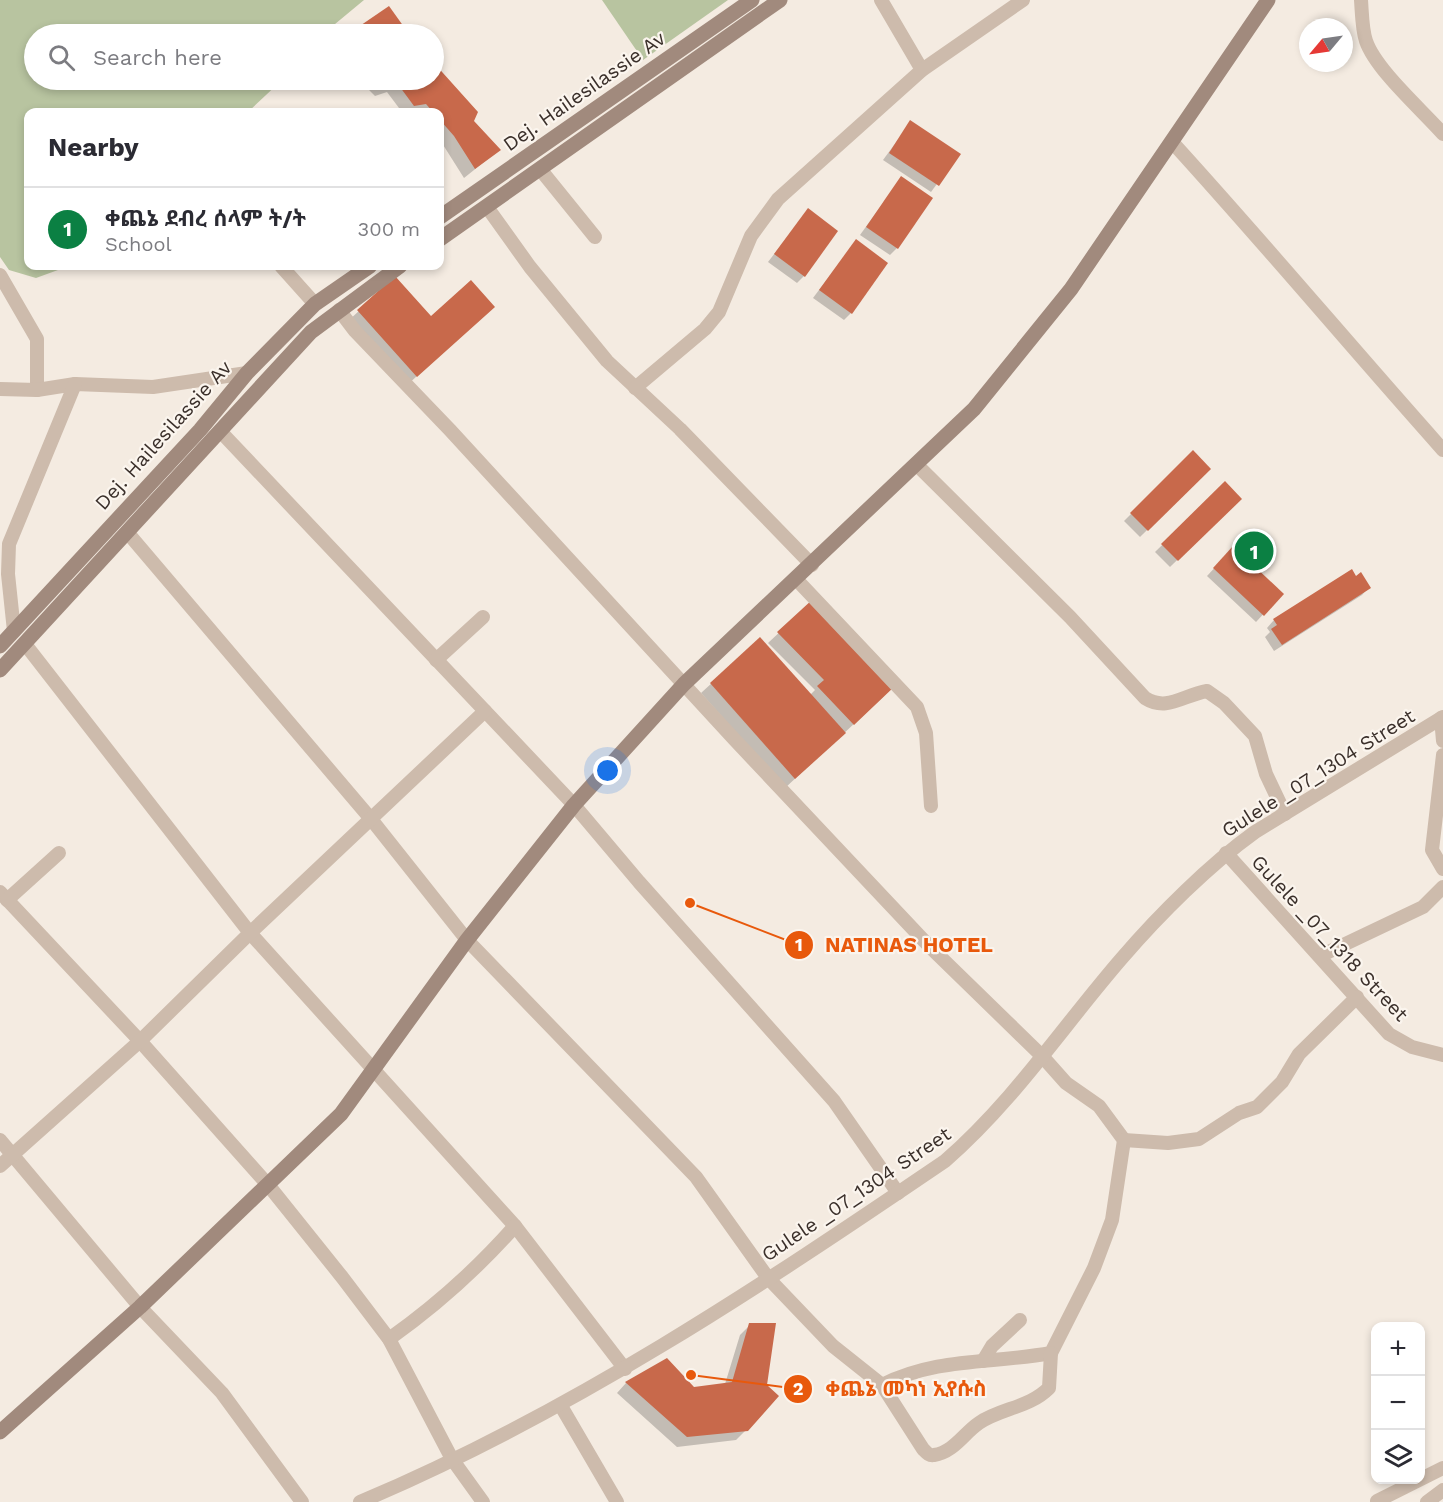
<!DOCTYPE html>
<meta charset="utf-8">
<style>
body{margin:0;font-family:"Work Sans","Noto Sans Ethiopic",sans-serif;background:#f7f7f7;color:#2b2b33}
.controls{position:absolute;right:18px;bottom:18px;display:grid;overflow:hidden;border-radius:12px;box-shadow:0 3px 9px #0003}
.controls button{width:54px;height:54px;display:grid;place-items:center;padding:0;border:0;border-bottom:2px solid #e1e1e2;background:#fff;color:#2b2b33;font:30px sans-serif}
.compass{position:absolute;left:1299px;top:18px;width:54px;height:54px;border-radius:50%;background:#fff;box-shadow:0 3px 9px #0003;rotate:241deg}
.you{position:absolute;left:608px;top:771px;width:21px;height:21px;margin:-15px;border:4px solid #fff;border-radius:50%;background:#1a73e8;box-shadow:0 0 0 9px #1a73e833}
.badge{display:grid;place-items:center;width:39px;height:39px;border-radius:50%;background:#0b8043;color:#fff;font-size:20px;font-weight:700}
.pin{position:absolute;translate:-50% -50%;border:3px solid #fff;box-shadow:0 2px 6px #0006}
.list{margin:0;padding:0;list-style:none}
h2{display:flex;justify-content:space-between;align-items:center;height:78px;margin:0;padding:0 24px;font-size:26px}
h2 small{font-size:20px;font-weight:400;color:#7c7c81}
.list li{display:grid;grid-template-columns:39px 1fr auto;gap:18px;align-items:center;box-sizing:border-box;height:84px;padding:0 24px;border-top:2px solid #e1e1e2}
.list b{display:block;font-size:22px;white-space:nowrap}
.list p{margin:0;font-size:20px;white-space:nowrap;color:#7c7c81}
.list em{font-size:20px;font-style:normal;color:#7c7c81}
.icon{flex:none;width:33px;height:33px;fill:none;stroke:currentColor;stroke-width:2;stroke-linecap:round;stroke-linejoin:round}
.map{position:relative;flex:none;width:1443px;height:1502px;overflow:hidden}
.search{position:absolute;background:#fff;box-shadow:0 3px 9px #0003;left:24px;top:24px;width:420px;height:66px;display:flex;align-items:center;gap:15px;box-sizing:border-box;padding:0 21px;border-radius:33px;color:#7c7c81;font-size:22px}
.panel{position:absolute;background:#fff;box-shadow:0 3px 9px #0003;left:24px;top:108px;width:420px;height:162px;border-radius:12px}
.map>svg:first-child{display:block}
</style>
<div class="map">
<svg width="1443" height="1502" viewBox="0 0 1443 1502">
<rect width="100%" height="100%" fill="#f4ebe1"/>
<g fill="#b8c4a0">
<polygon points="0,0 364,0 323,34 34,34 34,80 282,80 248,112 28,112 28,266 69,266 36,278 9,270 0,257"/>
<polygon points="602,0 728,0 643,60"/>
</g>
<g fill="#0003">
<polygon points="389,8 407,34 350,34"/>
<polygon points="434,65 476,112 473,121 499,150 464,178 440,140 440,112 402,112 387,92 375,96 359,80 434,80"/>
<polygon points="339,80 357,80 344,87"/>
<polygon points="911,122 959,154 931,192 883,160"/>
<polygon points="901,178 897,248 890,255 860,235"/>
<polygon points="808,210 804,276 797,283 768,262"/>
<polygon points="856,241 851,313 844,320 813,298"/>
<polygon points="395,278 431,318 483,316 406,386 348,321"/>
<polygon points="1193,452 1209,469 1140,537 1124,521"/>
<polygon points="1225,484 1240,499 1170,567 1155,552"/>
<polygon points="1233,548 1282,594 1256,622 1207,576"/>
<polygon points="1355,578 1369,587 1362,595 1274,651 1265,637 1270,632 1267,628 1274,620"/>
<polygon points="813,601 884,696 785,788 701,693 760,639 810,695 815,690 768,643"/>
<polygon points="750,1325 766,1386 746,1430 736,1440 677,1447 617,1393 626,1383 667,1360 693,1388 725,1384 740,1335"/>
</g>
<g fill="#c8694b">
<polygon points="389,6 409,34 348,34"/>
<polygon points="434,63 478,112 474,121 501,150 475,169 454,136 440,120 440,112 433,112 426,104 414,106 397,83 385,87 378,80 434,80"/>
<polygon points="910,120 961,154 939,186 889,153"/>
<polygon points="901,176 933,198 898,249 866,227"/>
<polygon points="808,208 838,231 805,277 774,254"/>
<polygon points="856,239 888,263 852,314 819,290"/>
<polygon points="395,276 431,316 471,280 495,307 417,377 357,310"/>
<polygon points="1193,450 1211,469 1148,531 1130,513"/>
<polygon points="1225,481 1242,499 1178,561 1161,544"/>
<polygon points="1233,546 1284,594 1264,616 1213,568"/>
<polygon points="1352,569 1356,576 1361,572 1371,588 1282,645 1271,629 1277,625 1273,619"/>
<polygon points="813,599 895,686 854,725 817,686 824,680 777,632"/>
<polygon points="760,637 846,733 795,779 710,683"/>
<polygon points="749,1323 776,1323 767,1385 779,1396 748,1431 687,1437 625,1382 667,1358 694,1387 732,1382"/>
</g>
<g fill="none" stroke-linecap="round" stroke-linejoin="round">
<g stroke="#cdbbac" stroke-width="14">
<polyline points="881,0 922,70"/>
<path d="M1361,0c1,13 1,29 5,41 10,29 56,69 77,93"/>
<path d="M1173,143c92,101 179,205 270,307"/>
<polyline points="540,169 595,237"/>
<polyline points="487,207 530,267 607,361 680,429 812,565"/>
<polyline points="281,266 315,304"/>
<polyline points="0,275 37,339 37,390"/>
<polyline points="635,388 705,329 719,312 751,236 778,199 922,70 1023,0"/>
<polyline points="0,389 37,390 75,384 153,387 247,373"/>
<polyline points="220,431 574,805 639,882 834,1101 898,1193"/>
<path d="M917,465l153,152 75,81c22,14 38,-3 62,-7l17,12 31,33 11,38 19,40"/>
<path d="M127,532l244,287 96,121 229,237 72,101 65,68 49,39c56,-28 110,-21 169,-32l43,-85 18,-48 12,-80 -25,-34 -33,-23 -24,-27 -113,-110 -195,-207 -284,-309 -95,-99 -16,-21"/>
<polyline points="796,579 917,707 926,733 931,806"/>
<polyline points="14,631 8,574 9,544 75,384"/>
<polyline points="25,644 250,933 515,1226 625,1369"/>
<polyline points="436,660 483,617"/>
<polyline points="1441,718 1443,741"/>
<polyline points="1443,755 1432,850 1443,869"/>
<polyline points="1226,853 1389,1034 1412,1047 1443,1055"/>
<polyline points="0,892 140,1041 269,1186 342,1277 389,1339 452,1459 483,1502"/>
<polyline points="7,900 59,853"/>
<polyline points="1320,956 1423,907 1443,887"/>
<polyline points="0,1140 140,1307 222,1393 302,1502"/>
<polyline points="1124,1140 1168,1143 1199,1139 1239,1113 1257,1107 1282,1082 1299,1054 1357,997"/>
<polyline points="0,1166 140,1041 250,933 485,711"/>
<path d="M389,1339c45,-32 89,-71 126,-113"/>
<polyline points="983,1361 992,1346 1020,1320"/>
<path d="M882,1385l41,64c3,3 6,7 11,6 20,-3 30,-22 45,-32 22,-15 50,-15 70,-35l2,-35"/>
<polyline points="561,1406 617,1502"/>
<polyline points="1377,1501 1443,1468"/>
<path d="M360,1502c209,-88 398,-214 585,-341 69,-60 118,-135 177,-203 37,-43 87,-93 133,-126l188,-115"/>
<polyline points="1427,1502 1443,1490"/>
</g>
<g stroke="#a18a7d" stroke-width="15">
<polyline points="440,217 752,0"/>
<polyline points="440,239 780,0"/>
<polyline points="0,646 200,430 247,373 315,304 370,266"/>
<polyline points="0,670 311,332 400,266"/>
<polyline points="0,1432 140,1307 341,1114 467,940 574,805 684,684 974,409 1071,289 1268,0"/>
</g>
</g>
<g text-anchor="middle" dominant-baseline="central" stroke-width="4.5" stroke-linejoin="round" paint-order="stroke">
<g font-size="20" fill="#3b302b" stroke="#fbf5ee">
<text transform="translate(584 91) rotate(-35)">Dej. Hailesilassie Av</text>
<text transform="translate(163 435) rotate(-48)">Dej. Hailesilassie Av</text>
<text transform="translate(1318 773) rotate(-32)">Gulele _07_1304 Street</text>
<text transform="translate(1330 938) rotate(47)">Gulele _07_1318 Street</text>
<text transform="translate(856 1194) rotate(-34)">Gulele _07_1304 Street</text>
</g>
</g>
<path fill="none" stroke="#e8590c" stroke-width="2" d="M690 903L799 945M691 1375L798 1389"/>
<g fill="#e8590c" stroke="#fbf5ee" stroke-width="2">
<circle cx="690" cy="903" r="6"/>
<circle cx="691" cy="1375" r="6"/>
<circle cx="799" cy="945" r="15"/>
<circle cx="798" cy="1389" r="15"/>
</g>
<g font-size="18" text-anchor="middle" font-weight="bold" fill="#fff">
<text x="799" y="951">1</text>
<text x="798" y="1395">2</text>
</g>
<g font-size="21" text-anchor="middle" font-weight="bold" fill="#e8590c" stroke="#fbf5ee" stroke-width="4.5" stroke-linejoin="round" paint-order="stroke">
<text x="909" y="952">NATINAS HOTEL</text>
<text x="906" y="1396">ቀጨኔ መካነ ኢየሱስ</text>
</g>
</svg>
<div class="controls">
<button>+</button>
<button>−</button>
<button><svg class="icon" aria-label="layers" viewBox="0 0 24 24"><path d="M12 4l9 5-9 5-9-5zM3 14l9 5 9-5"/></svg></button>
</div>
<svg class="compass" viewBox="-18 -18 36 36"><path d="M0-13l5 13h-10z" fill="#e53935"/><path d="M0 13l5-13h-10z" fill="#7c7c81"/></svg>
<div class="you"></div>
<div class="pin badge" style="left:1254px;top:551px">1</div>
<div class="search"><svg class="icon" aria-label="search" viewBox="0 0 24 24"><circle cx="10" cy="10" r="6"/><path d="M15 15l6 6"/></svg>Search here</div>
<section class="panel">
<h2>Nearby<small></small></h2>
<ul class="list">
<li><span class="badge">1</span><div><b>ቀጨኔ ደብረ ሰላም ት/ት</b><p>School</p></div><em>300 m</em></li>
</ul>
</section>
</div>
